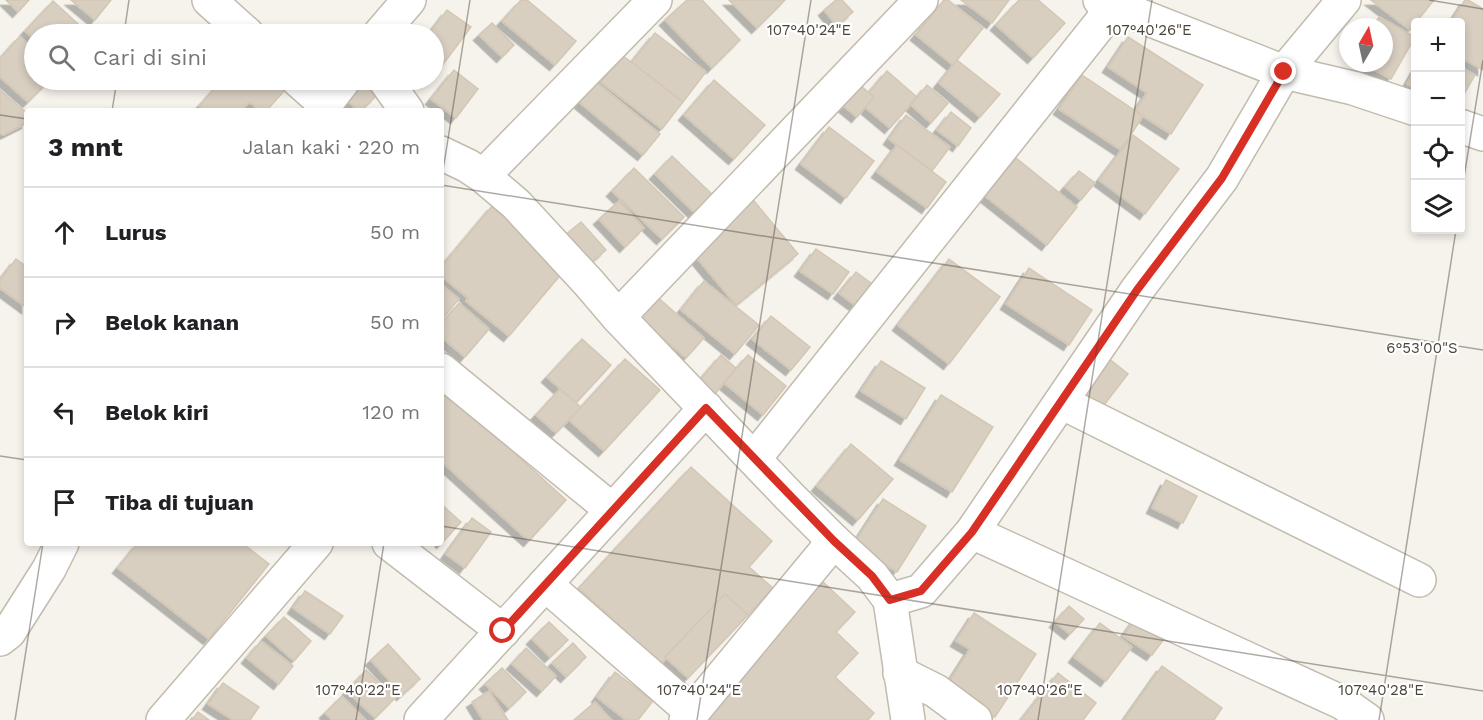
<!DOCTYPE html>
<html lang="id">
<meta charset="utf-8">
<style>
body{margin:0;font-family:"Work Sans",sans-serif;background:#f2f2f2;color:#202124}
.controls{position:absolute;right:18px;top:18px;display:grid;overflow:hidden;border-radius:6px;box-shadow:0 3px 9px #0003}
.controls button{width:54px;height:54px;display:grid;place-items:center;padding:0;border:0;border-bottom:2px solid #e0e0e0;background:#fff;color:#202124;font:30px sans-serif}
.compass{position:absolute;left:1339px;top:18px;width:54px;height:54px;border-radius:50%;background:#fff;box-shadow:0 3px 9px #0003;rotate:9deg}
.stop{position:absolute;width:18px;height:18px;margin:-14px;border:4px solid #d93025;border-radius:50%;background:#fff}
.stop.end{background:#d93025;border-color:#fff;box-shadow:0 2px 6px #0008}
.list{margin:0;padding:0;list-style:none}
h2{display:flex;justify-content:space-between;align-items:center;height:78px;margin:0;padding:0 24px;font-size:26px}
h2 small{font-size:20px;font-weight:400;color:#757577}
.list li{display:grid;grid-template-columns:39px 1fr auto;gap:18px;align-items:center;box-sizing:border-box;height:90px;padding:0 24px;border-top:2px solid #e0e0e0}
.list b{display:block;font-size:22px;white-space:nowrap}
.list em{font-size:20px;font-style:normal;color:#757577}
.icon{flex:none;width:33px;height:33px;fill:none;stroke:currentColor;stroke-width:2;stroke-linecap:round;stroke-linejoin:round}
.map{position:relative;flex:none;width:1483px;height:720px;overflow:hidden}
.search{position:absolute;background:#fff;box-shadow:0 3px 9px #0003;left:24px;top:24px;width:420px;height:66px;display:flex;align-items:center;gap:15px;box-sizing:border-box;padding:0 21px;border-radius:33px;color:#757577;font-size:22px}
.panel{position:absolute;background:#fff;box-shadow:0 3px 9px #0003;left:24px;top:108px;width:420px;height:438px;border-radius:6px}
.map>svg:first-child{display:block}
</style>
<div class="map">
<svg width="1483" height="720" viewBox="0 0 1483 720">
<defs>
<filter id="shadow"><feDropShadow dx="-5.5" dy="5.5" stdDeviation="0" flood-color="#0004"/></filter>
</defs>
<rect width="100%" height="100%" fill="#f6f3ec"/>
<g fill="#d8cfc1" stroke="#d3c7b4" stroke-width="1.5" filter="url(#shadow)">
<polygon points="6,0 29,0 18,12"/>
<polygon points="71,0 111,0 95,20"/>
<polygon points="521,0 527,0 576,41 555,65 502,21"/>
<polygon points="687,0 702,0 740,40 712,68 665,20"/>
<polygon points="729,0 785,0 757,28"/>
<polygon points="836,0 842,0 853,12 837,26 824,10"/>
<polygon points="944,0 948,0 983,28 953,65 916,35"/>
<polygon points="961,0 1009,0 992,23"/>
<polygon points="1019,0 1038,0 1065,23 1033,58 996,25"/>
<polygon points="1371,0 1434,0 1410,30"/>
<polygon points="1465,0 1468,0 1483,9 1483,70 1460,57 1460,22 1451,22"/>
<polygon points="53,1 89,34 34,34 34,39 25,31"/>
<polygon points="447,10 471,27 438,71 434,68 434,34 429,34"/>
<polygon points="1379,17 1415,37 1391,79 1362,63 1384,63 1384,27 1373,27"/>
<polygon points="492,23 514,45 502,57 479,35"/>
<polygon points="655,33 706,72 683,102 631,63"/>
<polygon points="20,36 34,50 34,80 50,80 28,102 0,77 0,58"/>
<polygon points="1128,37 1203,85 1171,134 1135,111 1147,93 1108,67"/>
<polygon points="622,55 683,102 662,129 601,82"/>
<polygon points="957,60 1000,94 980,117 939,83"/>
<polygon points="1460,67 1475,75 1460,101"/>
<polygon points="1416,68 1416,89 1407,84"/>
<polygon points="454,70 478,89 456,118 431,99"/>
<polygon points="887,71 917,97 890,128 860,103"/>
<polygon points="1082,75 1143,116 1121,150 1059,109"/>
<polygon points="222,80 270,80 285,90 266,111 261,111 249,102 242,111 206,111 199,106"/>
<polygon points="714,80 765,125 734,159 684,115"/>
<polygon points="854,80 874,97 857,117 836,100"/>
<polygon points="361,82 376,96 361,111 359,111 345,99"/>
<polygon points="596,82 660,134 643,155 579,102"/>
<polygon points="927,85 948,103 931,123 911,105"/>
<polygon points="0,90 27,113 27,123 3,135 0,133"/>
<polygon points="951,112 971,128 958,146 937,130"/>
<polygon points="906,115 950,147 932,171 889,139"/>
<polygon points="829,127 874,161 846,198 801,164"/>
<polygon points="1133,135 1179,169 1145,214 1099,180"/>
<polygon points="897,145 946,182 927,208 877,172"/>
<polygon points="672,156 716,198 698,216 655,174"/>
<polygon points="1016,158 1077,207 1047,245 985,196"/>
<polygon points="634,168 684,217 662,239 612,191"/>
<polygon points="1079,171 1095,183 1081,200 1065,187"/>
<polygon points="619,201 644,228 625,247 599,219"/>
<polygon points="754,201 798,254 736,305 692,252"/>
<polygon points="493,205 568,266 509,336 466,301 468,298 441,276 441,267"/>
<polygon points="581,222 606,250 590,264 565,235"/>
<polygon points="816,249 849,272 833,294 800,271"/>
<polygon points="16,259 27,267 27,308 0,288 0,280"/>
<polygon points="949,259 1000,297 949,364 898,325"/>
<polygon points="1029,268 1092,310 1069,345 1006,304"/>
<polygon points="856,272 872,284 855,305 839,293"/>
<polygon points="704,281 759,325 735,354 681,310"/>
<polygon points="441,284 459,299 441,320"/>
<polygon points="655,295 704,338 686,358 637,316"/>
<polygon points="459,303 489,329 465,357 441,337 441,324"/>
<polygon points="771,316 810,347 791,370 752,339"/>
<polygon points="582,339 611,365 576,403 547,377"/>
<polygon points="1103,354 1128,374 1101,409 1075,389"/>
<polygon points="721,355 736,368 715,394 699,381"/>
<polygon points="748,355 786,386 763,415 724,383"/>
<polygon points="625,359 660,390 604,451 569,420"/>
<polygon points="881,361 925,388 906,419 861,391"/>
<polygon points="441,386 566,500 529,541 441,461"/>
<polygon points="560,389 581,407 556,433 536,415"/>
<polygon points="941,395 993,427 952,492 900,460"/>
<polygon points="851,444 893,479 858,520 817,486"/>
<polygon points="691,467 772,541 749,567 773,588 748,615 725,594 661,664 579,588"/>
<polygon points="1166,480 1197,496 1183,523 1152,508"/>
<polygon points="883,499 926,526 897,572 854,544"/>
<polygon points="441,504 461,522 442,543 441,542"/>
<polygon points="472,518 491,532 465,568 446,554"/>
<polygon points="138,543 242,543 269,564 209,639 118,568"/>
<polygon points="823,582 855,612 836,632 858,653 835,677 874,713 868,720 693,720"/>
<polygon points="305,591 343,616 330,634 293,608"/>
<polygon points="725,594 748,615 688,678 665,657"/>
<polygon points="1069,606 1084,619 1070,634 1055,622"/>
<polygon points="974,613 1036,654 995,717 947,685 970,649 956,641"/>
<polygon points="1138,615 1167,635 1152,655 1123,636"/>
<polygon points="284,617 311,641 294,661 266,636"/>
<polygon points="549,622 568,640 550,657 532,639"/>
<polygon points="1100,623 1132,647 1106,681 1074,657"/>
<polygon points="261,641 293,666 279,684 247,658"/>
<polygon points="573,643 586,657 566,677 552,663"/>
<polygon points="388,644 420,679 402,695 371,660"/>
<polygon points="526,648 556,676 542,691 512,664"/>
<polygon points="1162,666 1222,708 1214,720 1124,720"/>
<polygon points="502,668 526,692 509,708 485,684"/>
<polygon points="366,670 395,698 375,718 347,691"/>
<polygon points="615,672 653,701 638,720 626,720 597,697"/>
<polygon points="1058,673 1096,703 1083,720 1021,720"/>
<polygon points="223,683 259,707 250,720 233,720 208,704"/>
<polygon points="489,691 508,720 483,720 472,702"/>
<polygon points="342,696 366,720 332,720 325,713"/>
<polygon points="595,702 611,720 574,720"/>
<polygon points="198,712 209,720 192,720"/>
</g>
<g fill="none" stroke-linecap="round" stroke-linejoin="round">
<defs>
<g id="minor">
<polyline points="209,0 247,34"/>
<polyline points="1100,0 1284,72 1353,88 1416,109"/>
<polyline points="380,34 409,0"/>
<polyline points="298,80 325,104"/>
<polyline points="385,80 407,111"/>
<polyline points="320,111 344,80"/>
<polyline points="1460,126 1483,134"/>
<polyline points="441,153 468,166 483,176 516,204 589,283 618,317 789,496 834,541 872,576 890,600 921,591 972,532 1137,290 1222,178 1284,72 1344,0"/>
<polyline points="483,176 655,0"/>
<polyline points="618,317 921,0"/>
<polyline points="441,370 612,510"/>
<polyline points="1061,402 1419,580"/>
<polyline points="754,459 1119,0"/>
<polyline points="972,532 1343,703 1367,720"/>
<polyline points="389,543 503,631"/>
<polyline points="545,584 692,712"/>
<polyline points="890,600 908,720"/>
<polyline points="0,639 9,632 49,569 62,543"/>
<polyline points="900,673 936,691 975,720"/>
<polyline points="163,720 316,543"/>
<polyline points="421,720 706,408"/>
<polyline points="686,720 834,541"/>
</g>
</defs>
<use href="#minor" stroke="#c2bbae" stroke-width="36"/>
<use href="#minor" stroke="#fff" stroke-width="33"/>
</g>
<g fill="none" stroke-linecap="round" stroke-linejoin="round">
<polyline stroke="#d93025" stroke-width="8" points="503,631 706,408 834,541 872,576 890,600 921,591 972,532 1137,290 1222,178 1284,72"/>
</g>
<path fill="none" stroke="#4b4439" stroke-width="1.5" stroke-opacity="0.45" d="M1429,0l54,9M124,34l5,-34M112,111l5,-31M0,115l27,4M441,183l29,-183M441,185l1042,165M1460,202l23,-142M0,456l27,4M441,526l1042,165M15,720l28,-177M356,720l28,-177M697,720l114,-720M1038,720l114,-720M1379,720l77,-490"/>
<g font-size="15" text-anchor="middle" fill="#4b4439" stroke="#fff" stroke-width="4.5" stroke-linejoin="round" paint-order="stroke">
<text x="809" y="35">107°40'24"E</text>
<text x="1149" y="35">107°40'26"E</text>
<text x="1422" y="353">6°53'00"S</text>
<text x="358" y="695">107°40'22"E</text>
<text x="699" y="695">107°40'24"E</text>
<text x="1040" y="695">107°40'26"E</text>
<text x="1381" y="695">107°40'28"E</text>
</g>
</svg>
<div class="controls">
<button>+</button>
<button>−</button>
<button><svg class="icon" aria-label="locate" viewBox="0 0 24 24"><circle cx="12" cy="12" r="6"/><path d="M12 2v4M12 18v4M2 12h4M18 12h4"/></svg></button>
<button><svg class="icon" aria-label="layers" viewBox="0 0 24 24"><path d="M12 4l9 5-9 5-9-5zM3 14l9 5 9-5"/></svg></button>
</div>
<svg class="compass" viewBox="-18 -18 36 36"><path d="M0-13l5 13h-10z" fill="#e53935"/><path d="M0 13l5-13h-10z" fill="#757577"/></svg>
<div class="stop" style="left:503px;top:631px"></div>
<div class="stop end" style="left:1284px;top:72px"></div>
<div class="search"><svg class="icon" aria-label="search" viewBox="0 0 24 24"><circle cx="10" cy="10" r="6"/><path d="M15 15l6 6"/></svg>Cari di sini</div>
<section class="panel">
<h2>3 mnt<small>Jalan kaki · 220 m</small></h2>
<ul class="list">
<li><svg class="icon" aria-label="ahead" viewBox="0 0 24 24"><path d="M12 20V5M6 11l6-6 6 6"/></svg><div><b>Lurus</b></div><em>50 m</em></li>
<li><svg class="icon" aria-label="right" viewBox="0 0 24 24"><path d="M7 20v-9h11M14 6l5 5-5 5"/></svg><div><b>Belok kanan</b></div><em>50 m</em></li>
<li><svg class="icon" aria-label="left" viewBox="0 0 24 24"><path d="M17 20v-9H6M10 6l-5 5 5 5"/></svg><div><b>Belok kiri</b></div><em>120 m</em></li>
<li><svg class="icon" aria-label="arrive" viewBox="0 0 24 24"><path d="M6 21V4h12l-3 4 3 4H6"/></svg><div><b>Tiba di tujuan</b></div></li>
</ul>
</section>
</div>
